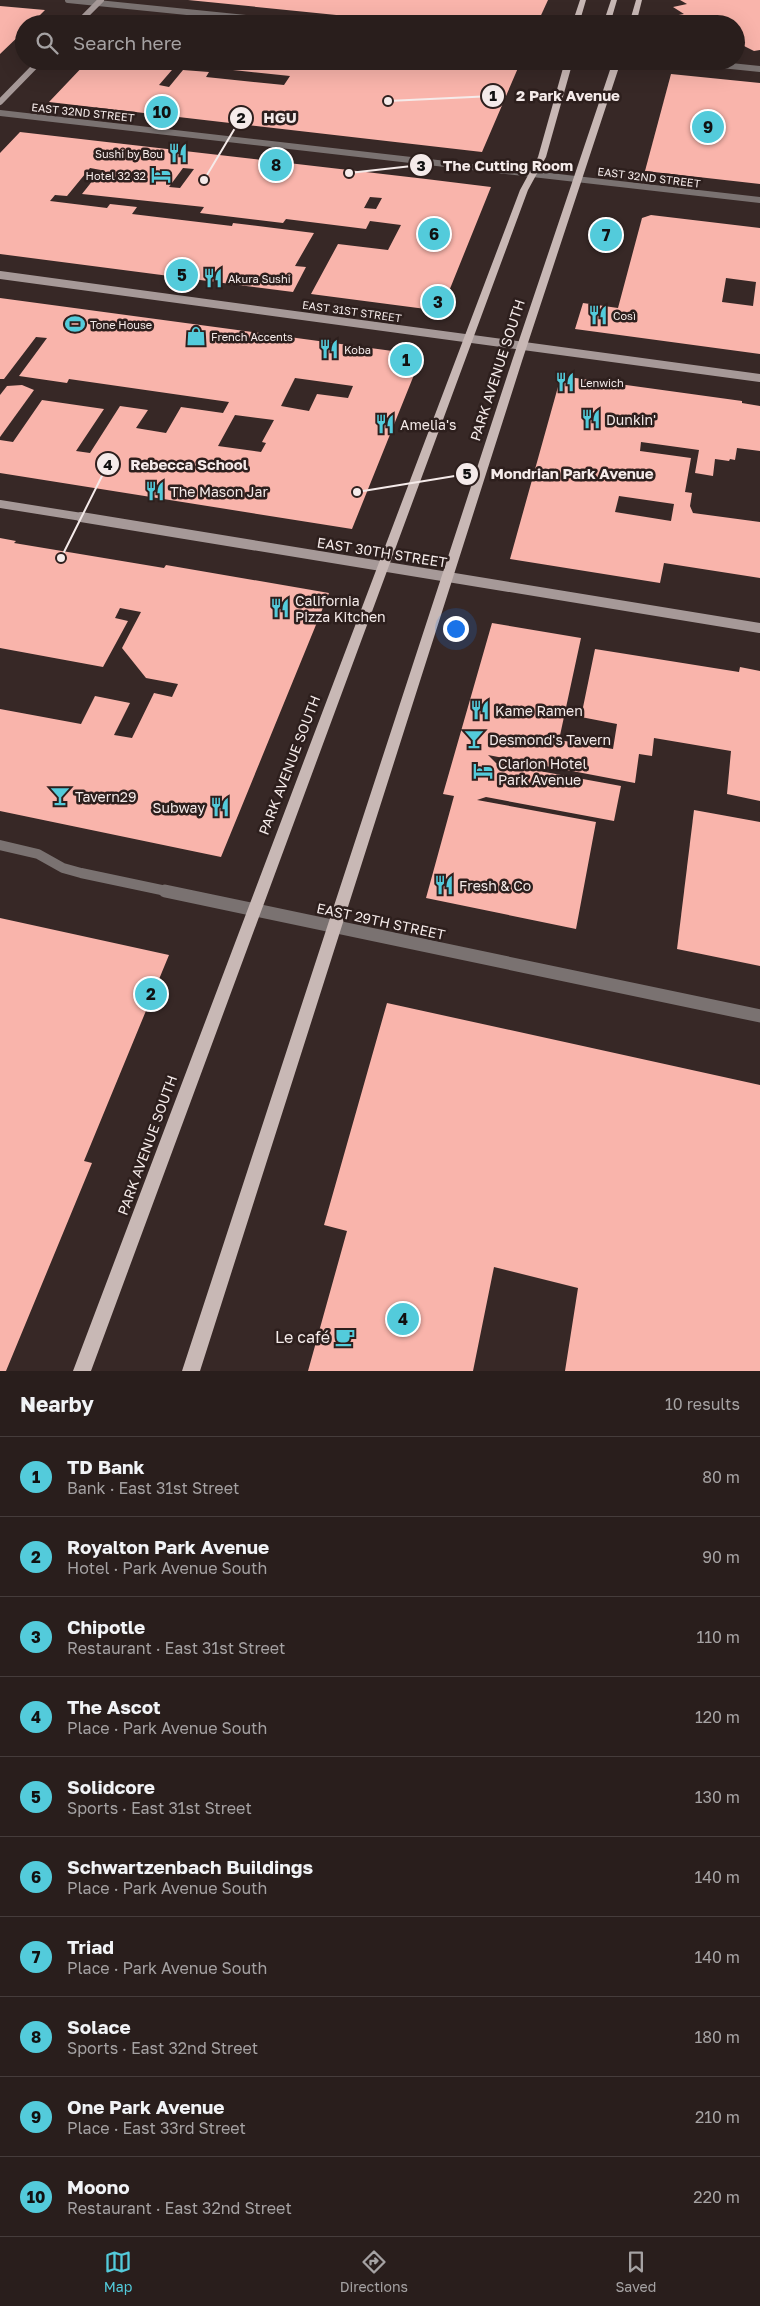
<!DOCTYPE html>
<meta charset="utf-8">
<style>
body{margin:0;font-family:"Golos Text",sans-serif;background:#312725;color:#f1f3f6}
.you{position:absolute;left:455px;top:628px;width:18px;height:18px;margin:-12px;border:4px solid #fff;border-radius:50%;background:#1a73e8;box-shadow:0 0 0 8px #1a73e833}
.badge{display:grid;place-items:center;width:32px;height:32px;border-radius:50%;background:#53cbdb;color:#111;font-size:16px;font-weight:700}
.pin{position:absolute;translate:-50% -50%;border:2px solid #fff;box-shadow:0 1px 5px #0006}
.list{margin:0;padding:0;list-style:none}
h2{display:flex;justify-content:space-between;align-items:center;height:65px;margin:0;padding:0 20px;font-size:21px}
h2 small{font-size:16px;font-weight:400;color:#a5a2a3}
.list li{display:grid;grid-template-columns:32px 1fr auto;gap:15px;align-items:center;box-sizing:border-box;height:80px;padding:0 20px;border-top:1px solid #453c3b}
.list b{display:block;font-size:19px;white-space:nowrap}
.list p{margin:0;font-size:16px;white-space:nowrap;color:#a5a2a3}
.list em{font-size:16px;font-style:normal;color:#a5a2a3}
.icon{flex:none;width:28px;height:28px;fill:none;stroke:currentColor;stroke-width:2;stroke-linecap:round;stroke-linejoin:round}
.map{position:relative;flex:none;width:760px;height:1371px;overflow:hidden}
.search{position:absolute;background:#291e1c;box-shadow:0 5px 20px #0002;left:15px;right:15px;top:15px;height:55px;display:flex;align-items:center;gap:12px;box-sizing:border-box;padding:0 18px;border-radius:28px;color:#a5a2a3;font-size:19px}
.sheet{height:865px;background:#291e1c}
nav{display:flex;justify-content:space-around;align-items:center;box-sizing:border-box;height:70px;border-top:1px solid #453c3b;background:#291e1c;font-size:14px;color:#a5a2a3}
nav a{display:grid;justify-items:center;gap:2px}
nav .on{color:#53cbdb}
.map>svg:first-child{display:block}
</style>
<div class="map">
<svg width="760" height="1371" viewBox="0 0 760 1371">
<rect width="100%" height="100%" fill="#372826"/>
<g fill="#f9b4ab" fill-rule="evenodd">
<polygon points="188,0 548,0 537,24 426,24"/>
<polygon points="680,0 760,0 760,50 754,51 742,45 736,46 736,24 687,24 673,16 684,14 673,7 687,4"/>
<polygon points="0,6 45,10 31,24 24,24 24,31 0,54"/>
<polygon points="126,19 156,22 156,24 123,24"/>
<polygon points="88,61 185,61 183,64 178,63 159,85 169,87 183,70 209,72 206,77 284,85 290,76 205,67 209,61 521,61 482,152 49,102"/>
<polygon points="671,74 760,83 760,184 645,171"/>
<path d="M20,132l406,47 65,8 -50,124 -130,-17 27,-50 50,6 13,-25 -31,-4 -4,8 -80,-10 -3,4 -83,-10 4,-6 -122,-13 19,-24 -11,-2 -23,28 -12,-1 -5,6 57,7 3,-4 27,3 -5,7 100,12 1,-3 81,10 -19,33 11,1 -13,25 -293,-38v-101zM183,168l11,1 -14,19 -11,-1zM370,197l12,1 -6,11 -12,-1z"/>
<path d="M651,215l109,13v126l-185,-25 8,-26 35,5 24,-90zM726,278l30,4 -3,24 -31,-4z"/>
<path d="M0,298l267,36 155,21 -70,174 -352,-56v-33l13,2 29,-42 62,9 -28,42 14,2 30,-47 28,4 -12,18 30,5 15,-26 42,6 6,-11 -160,-23 -2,4 -48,-7 28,-38 -11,-1 -32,42h-4zM295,378l58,8 -5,12 -31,-4 -8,17 -28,-5zM235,415l39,5 -12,22 4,1 -5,9 -43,-6z"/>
<path d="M561,376l181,25v2l18,3v45l-23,-3 -2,12 -5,-1 -1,2 -14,-2 -2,17 -18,-3 4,-23 -58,-8 -1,9 51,7 -6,34 7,1 -2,13 3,7 67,9v56l-96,-15 -4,20 -150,-24zM619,496l55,8 -3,17 -56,-9z"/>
<polygon points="22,385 34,390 0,437 0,395 7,386"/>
<polygon points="0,538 16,541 14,543 164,568 166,565 329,593 221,857 0,811 0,709 81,724 95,696 130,703 114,735 132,738 154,693 172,697 178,684 146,678 122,648 141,612 120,608 115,618 128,621 103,667 0,648"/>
<polygon points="492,623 581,638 559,740 613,749 617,724 581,717 595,649 739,672 740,667 760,671 760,801 727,794 731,751 654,738 652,756 639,754 635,783 488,755 496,763 621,786 614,821 486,797 477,800 596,822 576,929 426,898 454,796 443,794"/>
<polygon points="694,810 760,822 760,966 677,949"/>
<polygon points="0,918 169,955 84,1161 92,1163 6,1371 0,1371"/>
<polygon points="387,1003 760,1085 760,1371 565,1371 578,1288 494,1267 473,1371 308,1371 347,1231 324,1225"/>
</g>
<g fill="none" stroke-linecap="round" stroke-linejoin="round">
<g stroke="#7a7271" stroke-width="6">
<polyline points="68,0 306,24"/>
<polyline points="682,61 760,69"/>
<polyline points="0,113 760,200"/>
</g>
<polyline stroke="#7a7271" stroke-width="10" points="0,845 38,854 63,868 81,873 171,892"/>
<polyline stroke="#7a7271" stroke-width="13" points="165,891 760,1016"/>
<g stroke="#a69998" stroke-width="6">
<polyline points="77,24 101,0"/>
<polyline points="0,102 40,61"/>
</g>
<g stroke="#a69998" stroke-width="8">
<polyline points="0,275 760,378"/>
<polyline points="0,504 88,518"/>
</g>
<polyline stroke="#a69998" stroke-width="10" points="81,517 760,628"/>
<g fill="#c8b8b5" fill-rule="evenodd">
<polygon points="580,0 586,0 579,24 572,24"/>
<polygon points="611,0 617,0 610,24 603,24"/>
<polygon points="636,0 642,0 636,24 629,24"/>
<polygon points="565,61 573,61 546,157 528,190 91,1371 73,1371 520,190 538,157"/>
<polygon points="613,61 621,61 522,361 200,1371 182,1371 512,361"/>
</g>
</g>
<defs>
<symbol id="restaurant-bare" viewBox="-9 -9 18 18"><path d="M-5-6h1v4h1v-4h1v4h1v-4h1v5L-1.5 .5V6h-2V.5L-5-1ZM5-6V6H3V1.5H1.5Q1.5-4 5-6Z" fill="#53cbdb" stroke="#2d1f1d" stroke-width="2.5" paint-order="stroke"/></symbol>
<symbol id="hotel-bare" viewBox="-9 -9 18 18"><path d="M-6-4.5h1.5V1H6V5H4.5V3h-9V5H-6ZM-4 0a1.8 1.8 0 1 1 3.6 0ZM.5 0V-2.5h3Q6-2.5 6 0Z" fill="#53cbdb" stroke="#2d1f1d" stroke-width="2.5" paint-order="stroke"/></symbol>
<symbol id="stadium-bare" viewBox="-9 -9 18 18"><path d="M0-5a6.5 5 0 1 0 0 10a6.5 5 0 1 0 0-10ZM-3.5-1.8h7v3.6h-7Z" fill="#53cbdb" stroke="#2d1f1d" stroke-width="2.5" paint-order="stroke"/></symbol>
<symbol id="shop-bare" viewBox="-9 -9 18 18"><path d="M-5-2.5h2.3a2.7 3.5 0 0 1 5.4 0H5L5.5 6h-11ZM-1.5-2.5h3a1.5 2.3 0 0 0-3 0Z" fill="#53cbdb" stroke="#2d1f1d" stroke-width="2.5" paint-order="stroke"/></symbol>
<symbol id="bar-bare" viewBox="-9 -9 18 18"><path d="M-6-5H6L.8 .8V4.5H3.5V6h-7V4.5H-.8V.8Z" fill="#53cbdb" stroke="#2d1f1d" stroke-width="2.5" paint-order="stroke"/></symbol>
<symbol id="cafe-bare" viewBox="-9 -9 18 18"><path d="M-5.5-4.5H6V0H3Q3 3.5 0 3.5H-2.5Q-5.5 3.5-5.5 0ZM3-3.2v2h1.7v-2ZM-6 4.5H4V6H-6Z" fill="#53cbdb" stroke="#2d1f1d" stroke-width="2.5" paint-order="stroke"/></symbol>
</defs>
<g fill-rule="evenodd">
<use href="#restaurant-bare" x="164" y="139" width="28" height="28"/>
<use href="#hotel-bare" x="147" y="161" width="28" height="28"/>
<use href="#restaurant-bare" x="199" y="264" width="28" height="28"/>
<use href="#restaurant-bare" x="584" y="301" width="28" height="28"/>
<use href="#stadium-bare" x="61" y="310" width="28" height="28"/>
<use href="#shop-bare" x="182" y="322" width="28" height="28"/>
<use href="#restaurant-bare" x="315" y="335" width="28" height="28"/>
<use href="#restaurant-bare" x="551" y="368" width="28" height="28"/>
<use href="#restaurant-bare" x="577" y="405" width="28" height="28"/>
<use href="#restaurant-bare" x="371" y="410" width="28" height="28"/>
<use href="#restaurant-bare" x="141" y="477" width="28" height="28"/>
<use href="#restaurant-bare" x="266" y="594" width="28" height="28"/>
<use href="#restaurant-bare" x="466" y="696" width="28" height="28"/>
<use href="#bar-bare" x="460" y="725" width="28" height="28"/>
<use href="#hotel-bare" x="469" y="757" width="28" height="28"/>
<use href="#bar-bare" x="46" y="782" width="28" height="28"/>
<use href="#restaurant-bare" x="206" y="793" width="28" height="28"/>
<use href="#restaurant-bare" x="430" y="871" width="28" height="28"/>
<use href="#cafe-bare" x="331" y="1323" width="28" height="28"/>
</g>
<g text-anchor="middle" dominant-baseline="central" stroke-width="5" stroke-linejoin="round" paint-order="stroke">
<g font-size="11" fill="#f5ebea" stroke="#2d1f1d">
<text transform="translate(83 112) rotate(6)">EAST 32ND STREET</text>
<text transform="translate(649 177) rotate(7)">EAST 32ND STREET</text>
<text transform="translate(352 311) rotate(8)">EAST 31ST STREET</text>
</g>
<g font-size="11" fill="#f5ebea" stroke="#2d1f1d" text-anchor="start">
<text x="163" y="153" text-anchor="end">Sushi by Bou</text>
<text x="146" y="175" text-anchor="end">Hotel 32 32</text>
<text x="228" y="278">Akura Sushi</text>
<text x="613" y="315">Così</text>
<text x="90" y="324">Tone House</text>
<text x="211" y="336">French Accents</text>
<text x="344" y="349">Koba</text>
<text x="580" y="382">Lenwich</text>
</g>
<g font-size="14" fill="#f5ebea" stroke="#2d1f1d">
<text transform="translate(497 370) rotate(-72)">PARK AVENUE SOUTH</text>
<text transform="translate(382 552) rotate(9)">EAST 30TH STREET</text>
<text transform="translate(289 765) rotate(-69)">PARK AVENUE SOUTH</text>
<text transform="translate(381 921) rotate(12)">EAST 29TH STREET</text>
<text transform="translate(147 1145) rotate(-70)">PARK AVENUE SOUTH</text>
</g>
<g font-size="14" fill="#f5ebea" stroke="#2d1f1d" text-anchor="start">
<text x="606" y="419">Dunkin'</text>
<text x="400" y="424">Amelia's</text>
<text x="170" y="491">The Mason Jar</text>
<text x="295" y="600">California<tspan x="295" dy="16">Pizza Kitchen</tspan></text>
<text x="495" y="710">Kame Ramen</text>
<text x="489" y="739">Desmond's Tavern</text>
<text x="498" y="763">Clarion Hotel<tspan x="498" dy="16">Park Avenue</tspan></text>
<text x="75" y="796">Tavern29</text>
<text x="205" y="807" text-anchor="end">Subway</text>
<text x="459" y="885">Fresh &amp; Co</text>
</g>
<g font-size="16" fill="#f5ebea" stroke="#2d1f1d" text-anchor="end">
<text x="330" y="1337">Le café</text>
</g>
</g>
<path fill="none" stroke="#f5ebea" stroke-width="2" d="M388 101L493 96M204 180L241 118M349 173L421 165M61 558L108 464M357 492L467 474"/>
<g fill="#f5ebea" stroke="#2d1f1d" stroke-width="2">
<circle cx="388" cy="101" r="5"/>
<circle cx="204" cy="180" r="5"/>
<circle cx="349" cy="173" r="5"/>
<circle cx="61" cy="558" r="5"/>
<circle cx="357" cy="492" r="5"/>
<circle cx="493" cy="96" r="12"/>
<circle cx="241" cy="118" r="12"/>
<circle cx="421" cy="165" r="12"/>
<circle cx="108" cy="464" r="12"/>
<circle cx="467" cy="474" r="12"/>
</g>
<g font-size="15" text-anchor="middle" font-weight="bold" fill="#111">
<text x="493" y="101">1</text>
<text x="241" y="123">2</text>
<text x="421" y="171">3</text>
<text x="108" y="470">4</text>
<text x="467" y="479">5</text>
</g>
<g font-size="15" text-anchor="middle" font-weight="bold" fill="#f5ebea" stroke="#2d1f1d" stroke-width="5" stroke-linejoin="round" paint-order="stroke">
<text x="568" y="101">2 Park Avenue</text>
<text x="280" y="123">HGU</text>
<text x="508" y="171">The Cutting Room</text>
<text x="189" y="470">Rebecca School</text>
<text x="572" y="479">Mondrian Park Avenue</text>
</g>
</svg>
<div class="you"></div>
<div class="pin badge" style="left:406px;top:360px">1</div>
<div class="pin badge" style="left:151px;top:994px">2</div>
<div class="pin badge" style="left:438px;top:302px">3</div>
<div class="pin badge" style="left:403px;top:1319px">4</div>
<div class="pin badge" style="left:182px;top:275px">5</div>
<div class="pin badge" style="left:434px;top:234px">6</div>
<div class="pin badge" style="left:606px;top:235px">7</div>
<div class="pin badge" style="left:276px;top:165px">8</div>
<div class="pin badge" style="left:708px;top:127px">9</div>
<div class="pin badge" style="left:162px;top:112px">10</div>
<div class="search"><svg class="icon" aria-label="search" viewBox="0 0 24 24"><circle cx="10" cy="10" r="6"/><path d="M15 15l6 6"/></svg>Search here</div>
</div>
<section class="sheet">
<h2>Nearby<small>10 results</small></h2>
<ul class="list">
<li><span class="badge">1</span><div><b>TD Bank</b><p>Bank · East 31st Street</p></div><em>80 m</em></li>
<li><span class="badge">2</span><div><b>Royalton Park Avenue</b><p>Hotel · Park Avenue South</p></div><em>90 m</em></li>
<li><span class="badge">3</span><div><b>Chipotle</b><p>Restaurant · East 31st Street</p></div><em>110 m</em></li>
<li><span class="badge">4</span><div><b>The Ascot</b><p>Place · Park Avenue South</p></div><em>120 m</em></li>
<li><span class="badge">5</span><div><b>Solidcore</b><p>Sports · East 31st Street</p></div><em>130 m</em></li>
<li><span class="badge">6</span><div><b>Schwartzenbach Buildings</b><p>Place · Park Avenue South</p></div><em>140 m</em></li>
<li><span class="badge">7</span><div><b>Triad</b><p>Place · Park Avenue South</p></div><em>140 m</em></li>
<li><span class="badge">8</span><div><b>Solace</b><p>Sports · East 32nd Street</p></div><em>180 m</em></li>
<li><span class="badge">9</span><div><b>One Park Avenue</b><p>Place · East 33rd Street</p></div><em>210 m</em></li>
<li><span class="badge">10</span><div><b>Moono</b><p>Restaurant · East 32nd Street</p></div><em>220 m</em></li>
</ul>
</section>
<nav>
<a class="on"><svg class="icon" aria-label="map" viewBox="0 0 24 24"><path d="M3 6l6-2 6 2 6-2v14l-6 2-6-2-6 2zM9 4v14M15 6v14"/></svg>Map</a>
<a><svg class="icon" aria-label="directions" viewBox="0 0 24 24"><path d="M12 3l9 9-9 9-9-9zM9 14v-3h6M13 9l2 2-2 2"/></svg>Directions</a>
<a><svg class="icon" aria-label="saved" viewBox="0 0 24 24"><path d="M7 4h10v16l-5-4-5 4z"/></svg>Saved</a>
</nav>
